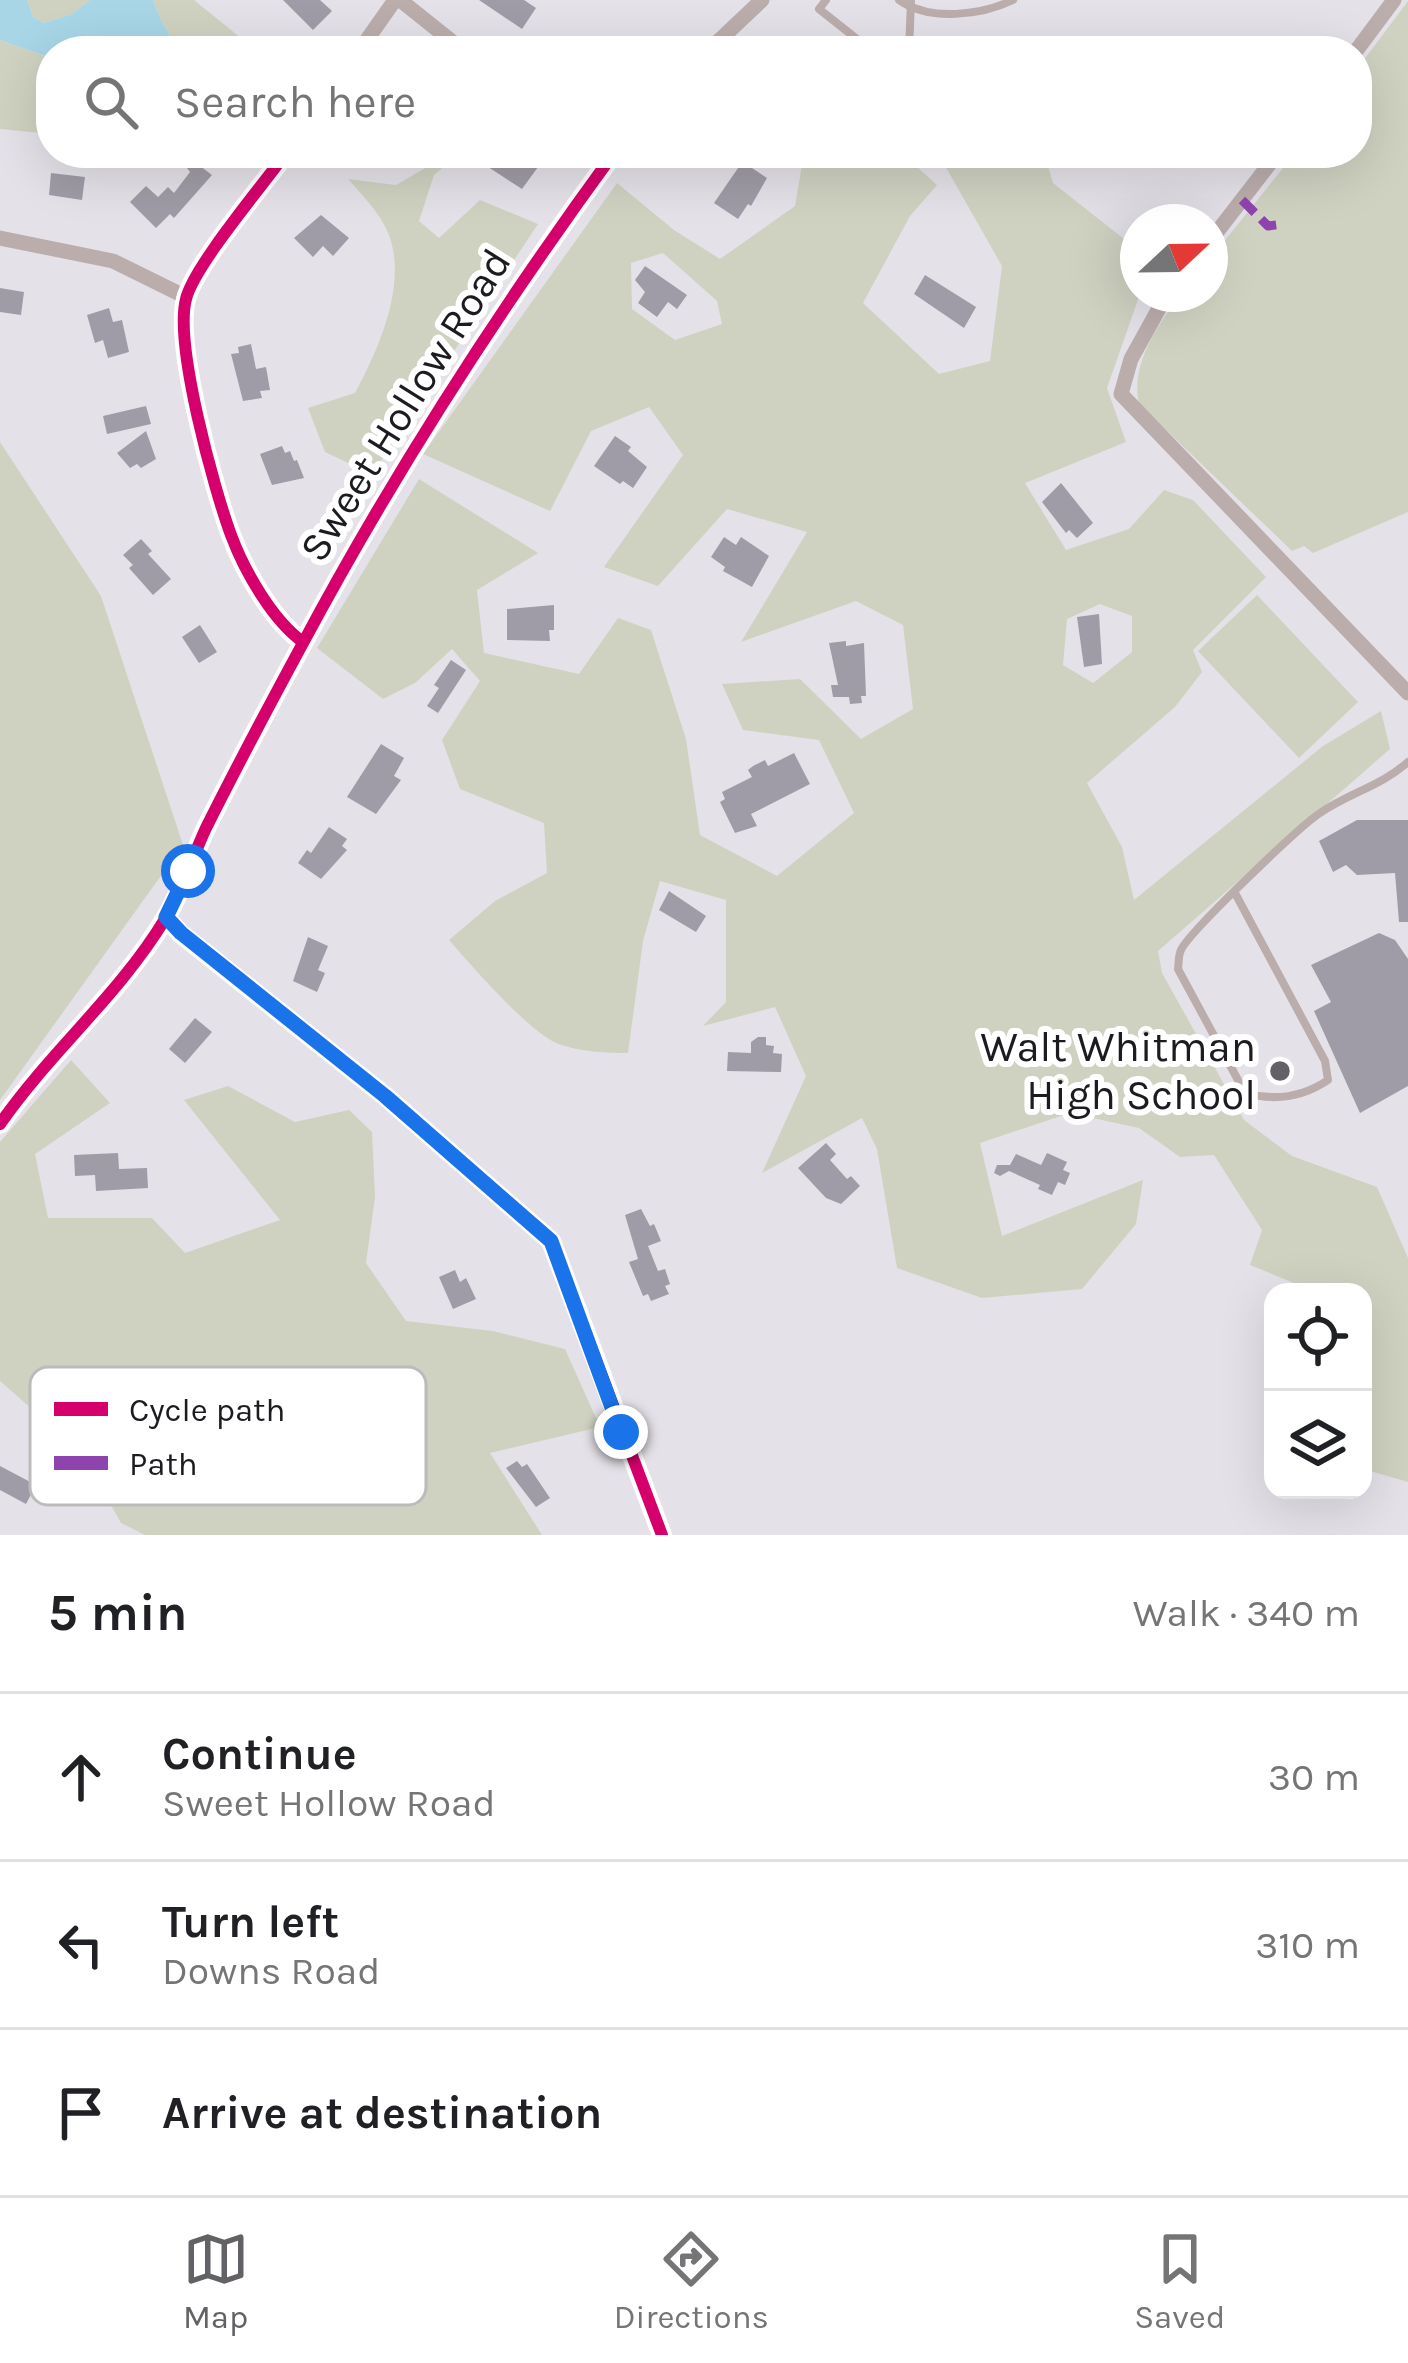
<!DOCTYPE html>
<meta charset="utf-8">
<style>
body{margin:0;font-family:Karla,sans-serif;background:#f6f6f6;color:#202124}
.controls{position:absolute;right:36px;bottom:36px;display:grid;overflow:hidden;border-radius:24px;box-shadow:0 12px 48px #0002}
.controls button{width:108px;height:108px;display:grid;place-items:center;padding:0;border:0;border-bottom:3px solid #e0e0e0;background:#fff;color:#202124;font:60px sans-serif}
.compass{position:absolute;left:1120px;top:204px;width:108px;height:108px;border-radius:50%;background:#fff;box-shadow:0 12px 48px #0002;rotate:68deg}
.stop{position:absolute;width:36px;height:36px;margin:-27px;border:9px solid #1a73e8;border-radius:50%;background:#fff}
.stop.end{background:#1a73e8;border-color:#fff;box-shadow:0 3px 12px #0008}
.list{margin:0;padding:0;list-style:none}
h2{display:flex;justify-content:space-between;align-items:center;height:156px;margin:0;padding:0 48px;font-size:51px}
h2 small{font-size:39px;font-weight:400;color:#757577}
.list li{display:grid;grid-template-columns:78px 1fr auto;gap:36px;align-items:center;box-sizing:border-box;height:168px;padding:0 48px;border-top:3px solid #e0e0e0}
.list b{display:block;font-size:45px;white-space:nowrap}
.list p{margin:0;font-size:39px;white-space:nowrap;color:#757577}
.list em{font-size:39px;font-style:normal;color:#757577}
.icon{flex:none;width:66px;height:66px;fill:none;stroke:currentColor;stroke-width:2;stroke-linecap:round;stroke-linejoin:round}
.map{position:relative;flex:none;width:1408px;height:1535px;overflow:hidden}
.search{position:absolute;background:#fff;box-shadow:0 12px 48px #0002;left:36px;right:36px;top:36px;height:132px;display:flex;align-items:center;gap:30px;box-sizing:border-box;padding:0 42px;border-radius:48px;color:#757577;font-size:45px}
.sheet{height:660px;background:#fff}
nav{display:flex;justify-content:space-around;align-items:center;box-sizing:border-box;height:168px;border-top:3px solid #e0e0e0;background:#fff;font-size:33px;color:#757577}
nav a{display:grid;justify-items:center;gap:6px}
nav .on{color:#636166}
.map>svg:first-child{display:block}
</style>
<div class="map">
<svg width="1408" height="1535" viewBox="0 0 1408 1535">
<rect width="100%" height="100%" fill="#e4e2e8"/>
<g fill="#cfd2c1" fill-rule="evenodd">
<polygon points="27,0 90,0 72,14 44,23 33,17"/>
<polygon points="153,0 194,0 257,51 181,51 162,23"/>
<path d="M1408,1v511l-95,41 -9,-7 -12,5 -153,-147c-9,-39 19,-81 43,-110h28v-35l85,-106h62v-84z"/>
<polygon points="0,40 51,58 51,134 0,129"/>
<path d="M451,153h9l-26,22 -15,46 20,17 41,-38 58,24 -160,242 -17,3 -36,-17 -17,-44 47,-15c23,-43 50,-103 36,-152 -7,-24 -27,-44 -43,-62l48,6z"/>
<path d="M804,153h98l35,32 -27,31 -47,87 76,71 51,-13 12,-95 -58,-102 4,-11h96l9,30 85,67 2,44 -33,94 19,54 -101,41 41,67 63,-21 35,-39 29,10 73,77 -73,73 9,22 -27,35 -88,76 35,64 12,53 189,-154 58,-35 9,38 -232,202 4,22 82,147 48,36 85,31 31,71v224l-45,-13v-177h-47l-66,-27 12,-35 -48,-75 -34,2 -41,-29 -69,-15 -90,30 22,93 141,-56 -7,44 -54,65 -100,9 -85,-30 -20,-119 -15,-31 -100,55 44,-97 -31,-69 -72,19 23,-24v-102l-66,-19 -17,60 -15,112c-22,0 -45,-1 -67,-8 -30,-10 -89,-79 -112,-105l46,-39 52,-28 -3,-50 -84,-34 -18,-49 38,-59 -28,-32 -37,34 -32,16 -66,-51 102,-169 119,74 -61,37 7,63 95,21 39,-56 33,12 35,109 14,96 77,41 77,-63 -35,-73 -76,-10 -21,-46 78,-5 61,60 52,-30 -10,-84 -47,-24 -115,41 66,-110 -80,-23 -69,77 -54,-19 79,-112 -34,-48 -58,24 -41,80 -127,-57 194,-271 57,47 46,29 75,-53zM663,253l54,48 5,23 -47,16 -43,-31 -1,-46zM1100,604l32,12v36l-39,31 -30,-18 4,-46z"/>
<polygon points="0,442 101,596 183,845 0,1100"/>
<polygon points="1257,595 1358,702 1299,758 1198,651"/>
<polygon points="71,1060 110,1103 35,1154 48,1218 152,1218 185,1253 280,1220 184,1100 228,1086 295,1122 349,1110 372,1132 375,1197 366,1263 406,1321 493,1331 565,1349 600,1427 490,1453 542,1535 145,1535 121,1523 81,1452 0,1381 0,1142"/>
</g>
<polygon fill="#a8d6e7" points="0,0 27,0 33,17 44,23 72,14 90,0 153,0 162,23 181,51 51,51 51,58 0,40"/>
<g fill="#a09ca7">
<polygon points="283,0 320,0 332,11 313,30"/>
<polygon points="479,0 524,0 536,8 522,29"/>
<polygon points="176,153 183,153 212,175 174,218 170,214 156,228 130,202 146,186 158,197 168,187 174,193 190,172"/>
<polygon points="485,153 518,153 538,167 522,189 479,161"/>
<polygon points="747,155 756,161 752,168 767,178 751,206 748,204 738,219 714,203"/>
<polygon points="51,173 85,177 82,200 49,195"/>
<polygon points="321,215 349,238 333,256 323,246 313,257 294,238"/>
<polygon points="645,266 687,295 677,309 668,302 657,317 638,303 645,292 635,280"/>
<polygon points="925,275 976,307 964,328 914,294"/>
<polygon points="0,288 24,292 21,315 0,312"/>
<polygon points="109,308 113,322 122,320 129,352 108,358 103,340 95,343 87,315"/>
<polygon points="251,344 256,369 266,367 270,390 260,391 262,398 243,401 231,354 239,353 238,347"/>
<polygon points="146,406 151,424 107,434 103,416"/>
<polygon points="146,431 156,459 141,468 137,464 130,468 117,453"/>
<polygon points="615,436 631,447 628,451 647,467 633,488 623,481 620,484 594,466"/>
<polygon points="282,446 285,453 290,451 294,461 297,460 304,478 272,485 260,454"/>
<polygon points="1061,483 1093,523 1077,538 1069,530 1066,533 1042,502"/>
<polygon points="724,537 736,545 741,537 769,556 752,587 723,571 725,567 711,557"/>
<polygon points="141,539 152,551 148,554 171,579 153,595 129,568 133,565 123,555"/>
<polygon points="554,605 554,630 549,630 550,641 507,640 507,609"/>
<polygon points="1099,614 1102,664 1084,667 1077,617"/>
<polygon points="200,625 217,652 199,663 182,637"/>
<polygon points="846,641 846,646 864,643 866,696 861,696 862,703 850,704 849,697 833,697 831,685 838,685 829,643"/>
<polygon points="451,660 466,670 438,713 427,706 439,688 434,685"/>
<polygon points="381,744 404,758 394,776 401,780 376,814 347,797"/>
<polygon points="794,753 810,784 751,814 757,826 735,833 720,802 725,799 722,792 752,777 748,770 753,766 765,760 768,766"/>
<polygon points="1357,820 1408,820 1408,922 1399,922 1395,873 1357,875 1346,865 1333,872 1319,841"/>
<polygon points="329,827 347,839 342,846 347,850 321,879 298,863 307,850 311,853"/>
<polygon points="669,891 706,916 696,932 659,910"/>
<polygon points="1379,933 1395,940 1408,959 1408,1086 1360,1113 1314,1011 1331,1002 1311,965"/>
<polygon points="308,937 328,946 318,970 325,973 317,992 293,981"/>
<polygon points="195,1018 212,1032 185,1063 169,1049"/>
<polygon points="758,1037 766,1037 766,1045 774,1046 773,1053 782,1054 781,1072 727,1071 728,1052 751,1053 751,1042"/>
<polygon points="826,1143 836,1154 830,1160 847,1179 851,1176 860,1186 841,1204 826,1198 798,1168"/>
<polygon points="118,1153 119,1169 147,1168 148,1188 96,1191 95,1175 75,1176 74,1155"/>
<polygon points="1047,1153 1067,1162 1063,1170 1070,1173 1065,1185 1058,1182 1052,1195 1038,1189 1040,1185 1009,1171 1000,1176 994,1173 997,1165 1010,1165 1016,1154 1041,1165"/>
<polygon points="641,1209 650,1226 654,1224 661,1241 648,1246 658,1271 665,1269 670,1284 665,1286 669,1294 651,1301 648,1294 643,1296 629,1262 638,1259 625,1215"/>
<polygon points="455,1270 460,1282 466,1278 476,1299 453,1309 439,1277"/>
<polygon points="517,1461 522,1467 527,1464 550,1498 536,1507 506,1468"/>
<polygon points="0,1466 36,1485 26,1504 0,1490"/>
</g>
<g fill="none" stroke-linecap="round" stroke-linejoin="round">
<g stroke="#bcadad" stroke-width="8">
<polyline points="826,0 819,9 872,51"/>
<path d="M899,0c31,22 83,15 114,0"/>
<polyline points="909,51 911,0"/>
<path d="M1235,893l90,168 3,19c-25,17 -54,21 -83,13l-67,-124c1,-6 0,-13 3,-19 8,-18 119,-124 139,-137 29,-20 61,-27 88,-51"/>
</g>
<g stroke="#bcadad" stroke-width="15">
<polyline points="400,0 464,51"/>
<polyline points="359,51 395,0"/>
<polyline points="708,51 762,0"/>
<polyline points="1356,51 1394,0"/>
<path d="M286,153c-23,32 -92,113 -100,146 -12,45 28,190 45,236 13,35 41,85 72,107"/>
<polyline points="0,238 113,261 186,297"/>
<polyline points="1210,241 1278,153"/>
<polyline points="1167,294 1131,359 1121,394 1408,693"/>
<polyline points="166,917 180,933 385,1096 551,1241 662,1535"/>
<path d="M0,1124c50,-72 119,-129 165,-205 17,-28 27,-61 41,-91 31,-62 64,-124 97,-185 92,-172 196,-333 311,-490"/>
</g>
<polyline stroke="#8e44ad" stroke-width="9" stroke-dasharray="18 9" stroke-linecap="butt" points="1242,200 1268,226 1283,224"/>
<defs>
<g id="cycleway">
<path d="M286,153c-23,32 -92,113 -100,146 -12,45 28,190 45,236 13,35 41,85 72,107"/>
<polyline points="166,917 180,933 385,1096 551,1241 662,1535"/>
<path d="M0,1124c50,-72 119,-129 165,-205 17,-28 27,-61 41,-91 31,-62 64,-124 97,-185 92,-172 196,-333 311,-490"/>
</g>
</defs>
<use href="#cycleway" stroke="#fff" stroke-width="20"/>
<use href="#cycleway" stroke="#d6006c" stroke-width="12"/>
</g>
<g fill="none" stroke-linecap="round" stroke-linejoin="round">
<polyline stroke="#1a73e8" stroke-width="15" points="188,871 166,917 181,933 385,1096 551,1241 621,1432"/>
</g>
<circle fill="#636166" stroke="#fff" stroke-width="4.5" cx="1280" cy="1071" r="12"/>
<g text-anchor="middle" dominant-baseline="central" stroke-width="12" stroke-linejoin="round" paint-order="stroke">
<g font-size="42" fill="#1d1b20" stroke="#fff">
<text transform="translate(405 405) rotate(-58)">Sweet Hollow Road</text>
</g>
<g font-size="42" fill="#1d1b20" stroke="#fff" text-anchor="end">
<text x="1256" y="1047">Walt Whitman<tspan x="1256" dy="48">High School</tspan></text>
</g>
</g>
<rect x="30" y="1367" width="396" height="138" rx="18" fill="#fff" stroke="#bbbbbc" stroke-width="3"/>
<rect x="54" y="1402" width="54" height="14" fill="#d6006c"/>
<rect x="54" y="1456" width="54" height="14" fill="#8e44ad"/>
<g font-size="33" fill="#1d1b20">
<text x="129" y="1421">Cycle path</text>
<text x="129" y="1475">Path</text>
</g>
</svg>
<div class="controls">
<button><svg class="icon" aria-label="locate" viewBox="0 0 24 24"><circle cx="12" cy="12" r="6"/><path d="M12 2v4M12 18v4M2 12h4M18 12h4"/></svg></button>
<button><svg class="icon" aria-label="layers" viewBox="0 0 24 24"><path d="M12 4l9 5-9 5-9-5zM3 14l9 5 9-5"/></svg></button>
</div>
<svg class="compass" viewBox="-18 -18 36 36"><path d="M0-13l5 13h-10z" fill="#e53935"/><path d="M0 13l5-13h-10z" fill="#757577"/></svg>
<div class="stop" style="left:188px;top:871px"></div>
<div class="stop end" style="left:621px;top:1432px"></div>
<div class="search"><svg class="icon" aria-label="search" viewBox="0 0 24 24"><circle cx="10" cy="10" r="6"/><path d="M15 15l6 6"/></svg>Search here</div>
</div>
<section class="sheet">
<h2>5 min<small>Walk · 340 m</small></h2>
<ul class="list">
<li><svg class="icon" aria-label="ahead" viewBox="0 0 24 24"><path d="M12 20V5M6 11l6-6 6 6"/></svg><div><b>Continue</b><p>Sweet Hollow Road</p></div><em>30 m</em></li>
<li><svg class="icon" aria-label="left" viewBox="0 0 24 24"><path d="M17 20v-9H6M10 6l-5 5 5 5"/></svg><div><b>Turn left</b><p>Downs Road</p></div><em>310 m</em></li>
<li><svg class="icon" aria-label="arrive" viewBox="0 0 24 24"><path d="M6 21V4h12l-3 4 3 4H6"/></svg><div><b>Arrive at destination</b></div></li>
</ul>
</section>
<nav>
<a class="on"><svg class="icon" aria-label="map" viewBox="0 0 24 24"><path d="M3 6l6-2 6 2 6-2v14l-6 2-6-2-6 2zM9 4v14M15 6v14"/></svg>Map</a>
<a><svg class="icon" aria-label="directions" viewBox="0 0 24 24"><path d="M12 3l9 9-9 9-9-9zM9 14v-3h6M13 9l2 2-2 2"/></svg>Directions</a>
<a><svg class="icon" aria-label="saved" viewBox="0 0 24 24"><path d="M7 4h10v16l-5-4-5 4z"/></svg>Saved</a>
</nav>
